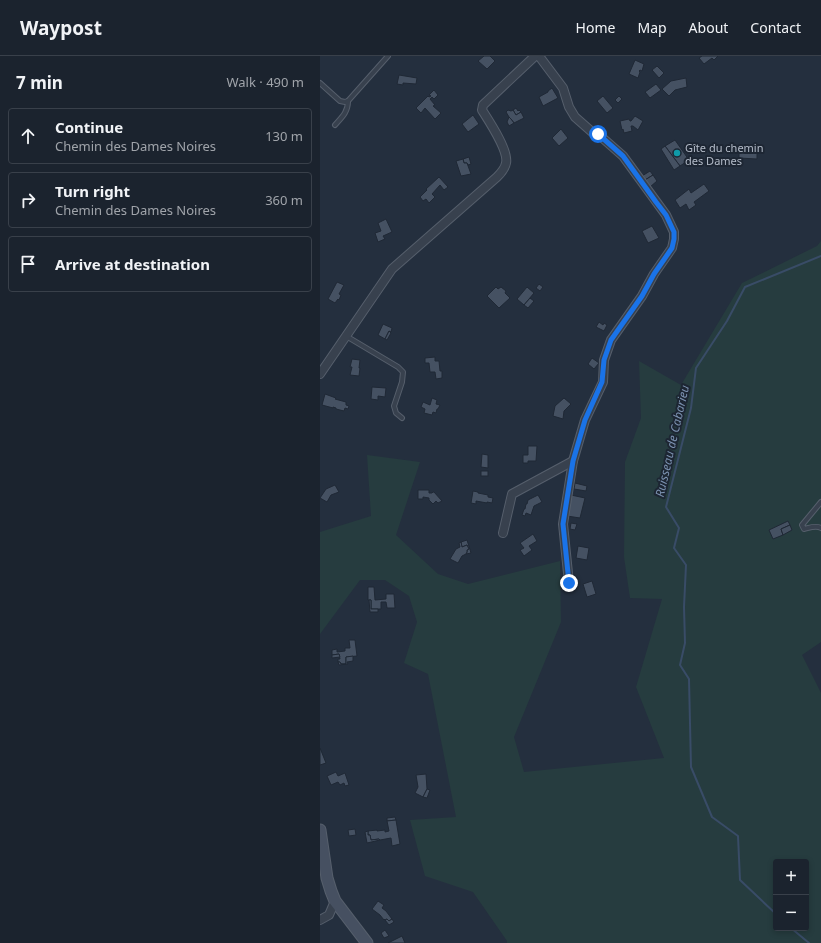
<!DOCTYPE html>
<meta charset="utf-8">
<style>
body{margin:0;font-family:"Noto Sans",sans-serif;background:#242b36;color:#f1f3f6}
.controls{position:absolute;right:12px;bottom:12px;display:grid;overflow:hidden;border-radius:4px;box-shadow:0 2px 6px #0003}
.controls button{width:36px;height:36px;display:grid;place-items:center;padding:0;border:0;border-bottom:1px solid #39404a;background:#1b232e;color:#f1f3f6;font:20px sans-serif}
.stop{position:absolute;width:12px;height:12px;margin:-9px;border:3px solid #1a73e8;border-radius:50%;background:#fff}
.stop.end{background:#1a73e8;border-color:#fff;box-shadow:0 1px 4px #0008}
.list{margin:0;padding:0;list-style:none}
h2{display:flex;justify-content:space-between;align-items:center;height:52px;margin:0;padding:0 16px;font-size:17px}
h2 small{font-size:13px;font-weight:400;color:#a0a4aa}
.list li{display:grid;grid-template-columns:26px 1fr auto;gap:12px;align-items:center;box-sizing:border-box;height:56px;margin:0 8px 8px;padding:0 8px;border:1px solid #39404a;border-radius:4px}
.list b{display:block;font-size:15px;white-space:nowrap}
.list p{margin:0;font-size:13px;white-space:nowrap;color:#a0a4aa}
.list em{font-size:13px;font-style:normal;color:#a0a4aa}
.icon{flex:none;width:22px;height:22px;fill:none;stroke:currentColor;stroke-width:2;stroke-linecap:round;stroke-linejoin:round}
.map{position:relative;flex:none;width:501px;height:887px;overflow:hidden}
header{display:flex;align-items:center;gap:24px;box-sizing:border-box;height:56px;padding:0 20px;background:#1b232e;border-bottom:1px solid #39404a}
header strong{font-size:19px}
nav{display:flex;gap:22px;margin-inline-start:auto;font-size:14px}
main{display:flex}
aside{flex:1;background:#1b232e}
.map>svg:first-child{display:block}
</style>
<header>
<strong>Waypost</strong>
<nav><a>Home</a><a>Map</a><a>About</a><a>Contact</a></nav>
</header>
<main>
<aside>
<h2>7 min<small>Walk · 490 m</small></h2>
<ul class="list">
<li><svg class="icon" aria-label="ahead" viewBox="0 0 24 24"><path d="M12 20V5M6 11l6-6 6 6"/></svg><div><b>Continue</b><p>Chemin des Dames Noires</p></div><em>130 m</em></li>
<li><svg class="icon" aria-label="right" viewBox="0 0 24 24"><path d="M7 20v-9h11M14 6l5 5-5 5"/></svg><div><b>Turn right</b><p>Chemin des Dames Noires</p></div><em>360 m</em></li>
<li><svg class="icon" aria-label="arrive" viewBox="0 0 24 24"><path d="M6 21V4h12l-3 4 3 4H6"/></svg><div><b>Arrive at destination</b></div></li>
</ul>
</aside>
<div class="map">
<svg width="501" height="887" viewBox="0 0 501 887">
<rect width="100%" height="100%" fill="#242f3e"/>
<path fill="#263c3f" fill-rule="evenodd" d="M501,185v401l-19,13 19,38v250h-314v-2l-34,-49 -48,-16 -15,-56 46,-3 -28,-143 -24,-11 13,-41 -8,-26 -24,-16h-25l-40,54v-102l51,-16 -4,-61 53,7 -24,73 42,39 30,10 92,-23 1,61 -47,115 10,35 140,-14 -28,-71 26,-88 -32,-1 -6,-41 1,-95 16,-44 -2,-57 42,24 61,-102 75,-37zM456,806h30v66h-30z"/>
<g fill="none" stroke-linecap="round" stroke-linejoin="round">
<g stroke="#394c67" stroke-width="2">
<polyline points="456,858 420,824 418,780 392,761 371,711 369,623 360,609 365,587 364,551 366,509 354,492 359,472 346,451 371,352 376,312 407,265 425,231 501,200"/>
<polyline points="471,872 489,887"/>
</g>
</g>
<g fill="#455162" stroke="#1f2835">
<polygon points="164,0 170,0 175,5 167,13 158,5"/>
<polygon points="382,0 398,0 394,4 392,2 384,8 379,2"/>
<polygon points="315,4 324,8 322,15 320,14 319,15 320,16 318,22 309,18"/>
<polygon points="337,10 344,17 339,22 332,14"/>
<polygon points="79,19 97,22 96,28 83,27 83,29 77,28"/>
<polygon points="366,22 367,31 355,34 349,40 342,33 351,25"/>
<polygon points="336,28 341,34 330,42 325,36"/>
<polygon points="232,32 238,42 223,50 219,41 228,36 228,35"/>
<polygon points="114,34 118,39 114,43 112,41 110,43 115,49 113,50 121,57 115,63 105,52 101,57 96,52 108,40 109,41 111,40 109,39"/>
<polygon points="283,40 293,52 287,57 277,45"/>
<polygon points="299,40 302,43 298,47 295,44"/>
<polygon points="196,52 198,55 199,54 201,56 196,59 193,54"/>
<polygon points="188,54 191,55 193,54 196,59 201,56 204,62 194,67 191,63 189,61 186,56"/>
<polygon points="153,59 159,68 148,76 142,68"/>
<polygon points="315,60 323,65 318,74 313,70 311,70 312,75 304,77 303,73 302,74 300,65 309,63 310,65 311,65"/>
<polygon points="189,61 191,63 194,67 189,70 187,66"/>
<polygon points="241,73 248,82 239,90 232,82"/>
<polygon points="355,84 369,104 360,110 345,90"/>
<polygon points="345,90 360,110 354,114 341,93"/>
<polygon points="430,91 443,92 442,97 437,96 437,103 419,102 419,92 427,92 427,94 429,94"/>
<polygon points="149,101 151,108 148,109 147,107 144,107 143,103"/>
<polygon points="143,103 144,107 147,107 151,118 141,120 136,105"/>
<polygon points="330,115 333,119 325,124 322,120"/>
<polygon points="333,119 337,125 330,131 325,124"/>
<polygon points="119,121 128,131 124,134 120,129 112,138 115,141 109,147 106,143 103,145 100,141 107,134 106,133"/>
<polygon points="384,128 389,135 374,146 376,149 369,154 366,148 360,152 355,144 369,133 371,137"/>
<polygon points="66,163 72,176 63,180 65,183 58,186 55,177 61,175 58,167"/>
<polygon points="332,170 339,182 328,187 322,175"/>
<polygon points="17,226 24,229 19,238 21,239 19,244 18,243 15,247 8,243"/>
<polygon points="219,228 223,231 220,235 216,232"/>
<polygon points="176,231 178,233 181,231 186,235 185,237 190,242 179,252 167,240"/>
<polygon points="207,231 214,237 204,249 197,243"/>
<polygon points="210,242 214,245 208,252 204,249"/>
<polygon points="279,266 283,269 284,267 287,269 284,275 276,271"/>
<polygon points="63,268 72,272 71,276 69,275 65,283 58,279"/>
<polygon points="69,275 71,277 67,284 65,283"/>
<polygon points="115,301 115,305 119,305 120,315 122,315 122,322 116,323 115,316 110,316 109,307 105,307 105,302"/>
<polygon points="272,302 279,307 274,313 268,308"/>
<polygon points="32,303 40,304 39,312 40,312 39,320 30,319 32,311 30,311"/>
<polygon points="52,331 66,332 65,341 58,340 58,344 51,343"/>
<polygon points="5,338 16,342 15,343 26,346 26,349 29,350 28,353 25,352 24,355 16,353 16,352 13,351 13,352 2,349"/>
<polygon points="112,342 117,344 116,348 120,349 118,353 117,353 116,357 113,356 112,359 104,357 105,353 101,351 103,346 110,349"/>
<polygon points="244,342 251,348 244,355 243,363 233,360 235,350"/>
<polygon points="208,390 217,390 216,405 208,405 208,407 203,407 203,399 208,399"/>
<polygon points="162,398 168,399 168,412 161,411"/>
<rect x="161" y="415" width="7" height="5"/>
<polygon points="255,427 267,430 266,435 254,433"/>
<polygon points="15,429 19,436 11,439 7,446 0,442 6,433"/>
<polygon points="98,434 109,434 109,437 112,437 113,436 114,436 122,445 118,447 116,445 113,448 109,444 109,442 103,441 103,443 98,443"/>
<polygon points="153,435 158,436 158,437 168,439 168,441 173,442 172,447 167,446 167,447 156,445 156,448 151,447"/>
<polygon points="218,439 222,446 214,450 211,459 206,457 205,460 202,459 204,453 205,453 206,448 207,448 208,444"/>
<polygon points="251,439 265,442 260,462 247,460"/>
<polygon points="468,465 470,469 461,473 463,479 453,483 449,474"/>
<polygon points="251,467 257,468 255,474 250,473"/>
<polygon points="470,469 472,474 463,479 461,473"/>
<polygon points="213,478 217,485 209,490 212,494 204,500 200,494 204,492 200,487"/>
<polygon points="147,484 151,497 146,498 147,496 147,494 149,493 147,489 142,491 141,486"/>
<polygon points="141,486 142,491 147,489 149,493 147,494 147,496 146,498 142,500 138,507 130,503 136,493 140,491 139,487"/>
<polygon points="258,490 269,492 267,504 256,502"/>
<polygon points="272,525 276,538 267,541 263,528"/>
<polygon points="48,531 54,531 55,544 66,543 66,538 74,538 75,552 67,552 66,546 61,546 61,553 51,553 51,544 48,544"/>
<polygon points="49,544 51,544 51,553 58,553 58,556 50,556"/>
<polygon points="29,584 35,584 37,600 26,601 26,608 21,608 20,606 18,606 18,603 20,603 19,598 12,599 12,594 17,593 17,596 25,595 25,592 30,592"/>
<polygon points="19,598 20,601 12,602 12,599"/>
<polygon points="33,600 33,605 27,606 28,608 19,609 18,606 20,606 21,608 26,608 26,601"/>
<polygon points="0,692 6,707 0,709"/>
<polygon points="16,716 18,720 25,717 29,729 25,730 24,727 20,729 18,726 11,729 7,720"/>
<polygon points="106,718 107,733 103,741 95,737 98,731 96,719"/>
<polygon points="107,733 110,734 107,742 103,741"/>
<polygon points="75,761 76,764 67,765 67,762"/>
<polygon points="76,764 80,788 72,790 71,782 60,784 59,783 51,784 50,779 48,779 48,775 57,774 57,775 65,774 65,776 69,775 67,765"/>
<polygon points="35,773 36,779 29,780 28,774"/>
<polygon points="48,775 48,779 50,779 51,784 59,783 60,784 47,787 45,776"/>
<polygon points="58,845 64,849 62,852 66,855 72,863 69,865 67,863 65,864 64,863 64,864 60,859 52,853"/>
<polygon points="67,863 69,865 72,863 74,866 69,869 65,864"/>
<polygon points="65,874 69,880 64,882 61,877"/>
<polygon points="82,880 85,887 68,887"/>
</g>
<g fill="none" stroke-linecap="round" stroke-linejoin="round">
<defs>
<g id="lane">
<polyline points="0,27 20,45 25,46 28,45 68,0"/>
<path d="M15,69c7,-8 13,-13 13,-24"/>
<polyline points="26,280 78,311 83,316 82,326 74,350 76,357 82,362"/>
<path d="M501,446l-19,23 2,4c5,-1 12,-4 17,-1"/>
</g>
<g id="street">
<polyline points="219,0 243,32 249,51 255,61 272,76 278,78 303,100 346,159 354,176 354,183 352,192 334,218 322,240 291,284 284,304 283,326 265,364 253,405 243,468 249,527"/>
<path d="M0,318l72,-105 105,-92c4,-4 8,-8 9,-14 3,-12 -17,-42 -24,-53l1,-5 52,-49"/>
<polyline points="183,477 192,438 253,405"/>
<polyline points="0,864 9,859 15,845"/>
</g>
<polyline id="secondary" points="0,774 7,822 11,835 15,845 47,887"/>
</defs>
<use href="#lane" stroke="#565f6c" stroke-width="6"/>
<use href="#street" stroke="#565f6c" stroke-width="10"/>
<use href="#secondary" stroke="#565f6c" stroke-width="13"/>
<use href="#lane" stroke="#38414e" stroke-width="4"/>
<use href="#street" stroke="#38414e" stroke-width="8"/>
<use href="#secondary" stroke="#465061" stroke-width="11"/>
</g>
<g fill="none" stroke-linecap="round" stroke-linejoin="round">
<polyline stroke="#1a73e8" stroke-width="5" points="249,527 243,468 253,405 265,364 282,326 284,304 291,284 322,240 334,218 352,192 354,183 354,176 346,159 336,146 303,100 278,78"/>
</g>
<circle fill="#0f9aa8" stroke="#1d2633" stroke-width="1.5" cx="357" cy="97" r="4"/>
<g text-anchor="middle" dominant-baseline="central" stroke-width="4" stroke-linejoin="round" paint-order="stroke">
<g font-size="11" fill="#b4bcc9" stroke="#1d2633" text-anchor="start">
<text x="365" y="91">Gîte du chemin<tspan x="365" dy="13">des Dames</tspan></text>
</g>
<g font-size="12" font-style="italic" fill="#7c92b1" stroke="#1d2633">
<text transform="translate(352 385) rotate(-77)">Ruisseau de Cabarieu</text>
</g>
</g>
</svg>
<div class="controls">
<button>+</button>
<button>−</button>
</div>
<div class="stop" style="left:278px;top:78px"></div>
<div class="stop end" style="left:249px;top:527px"></div>
</div>
</main>
